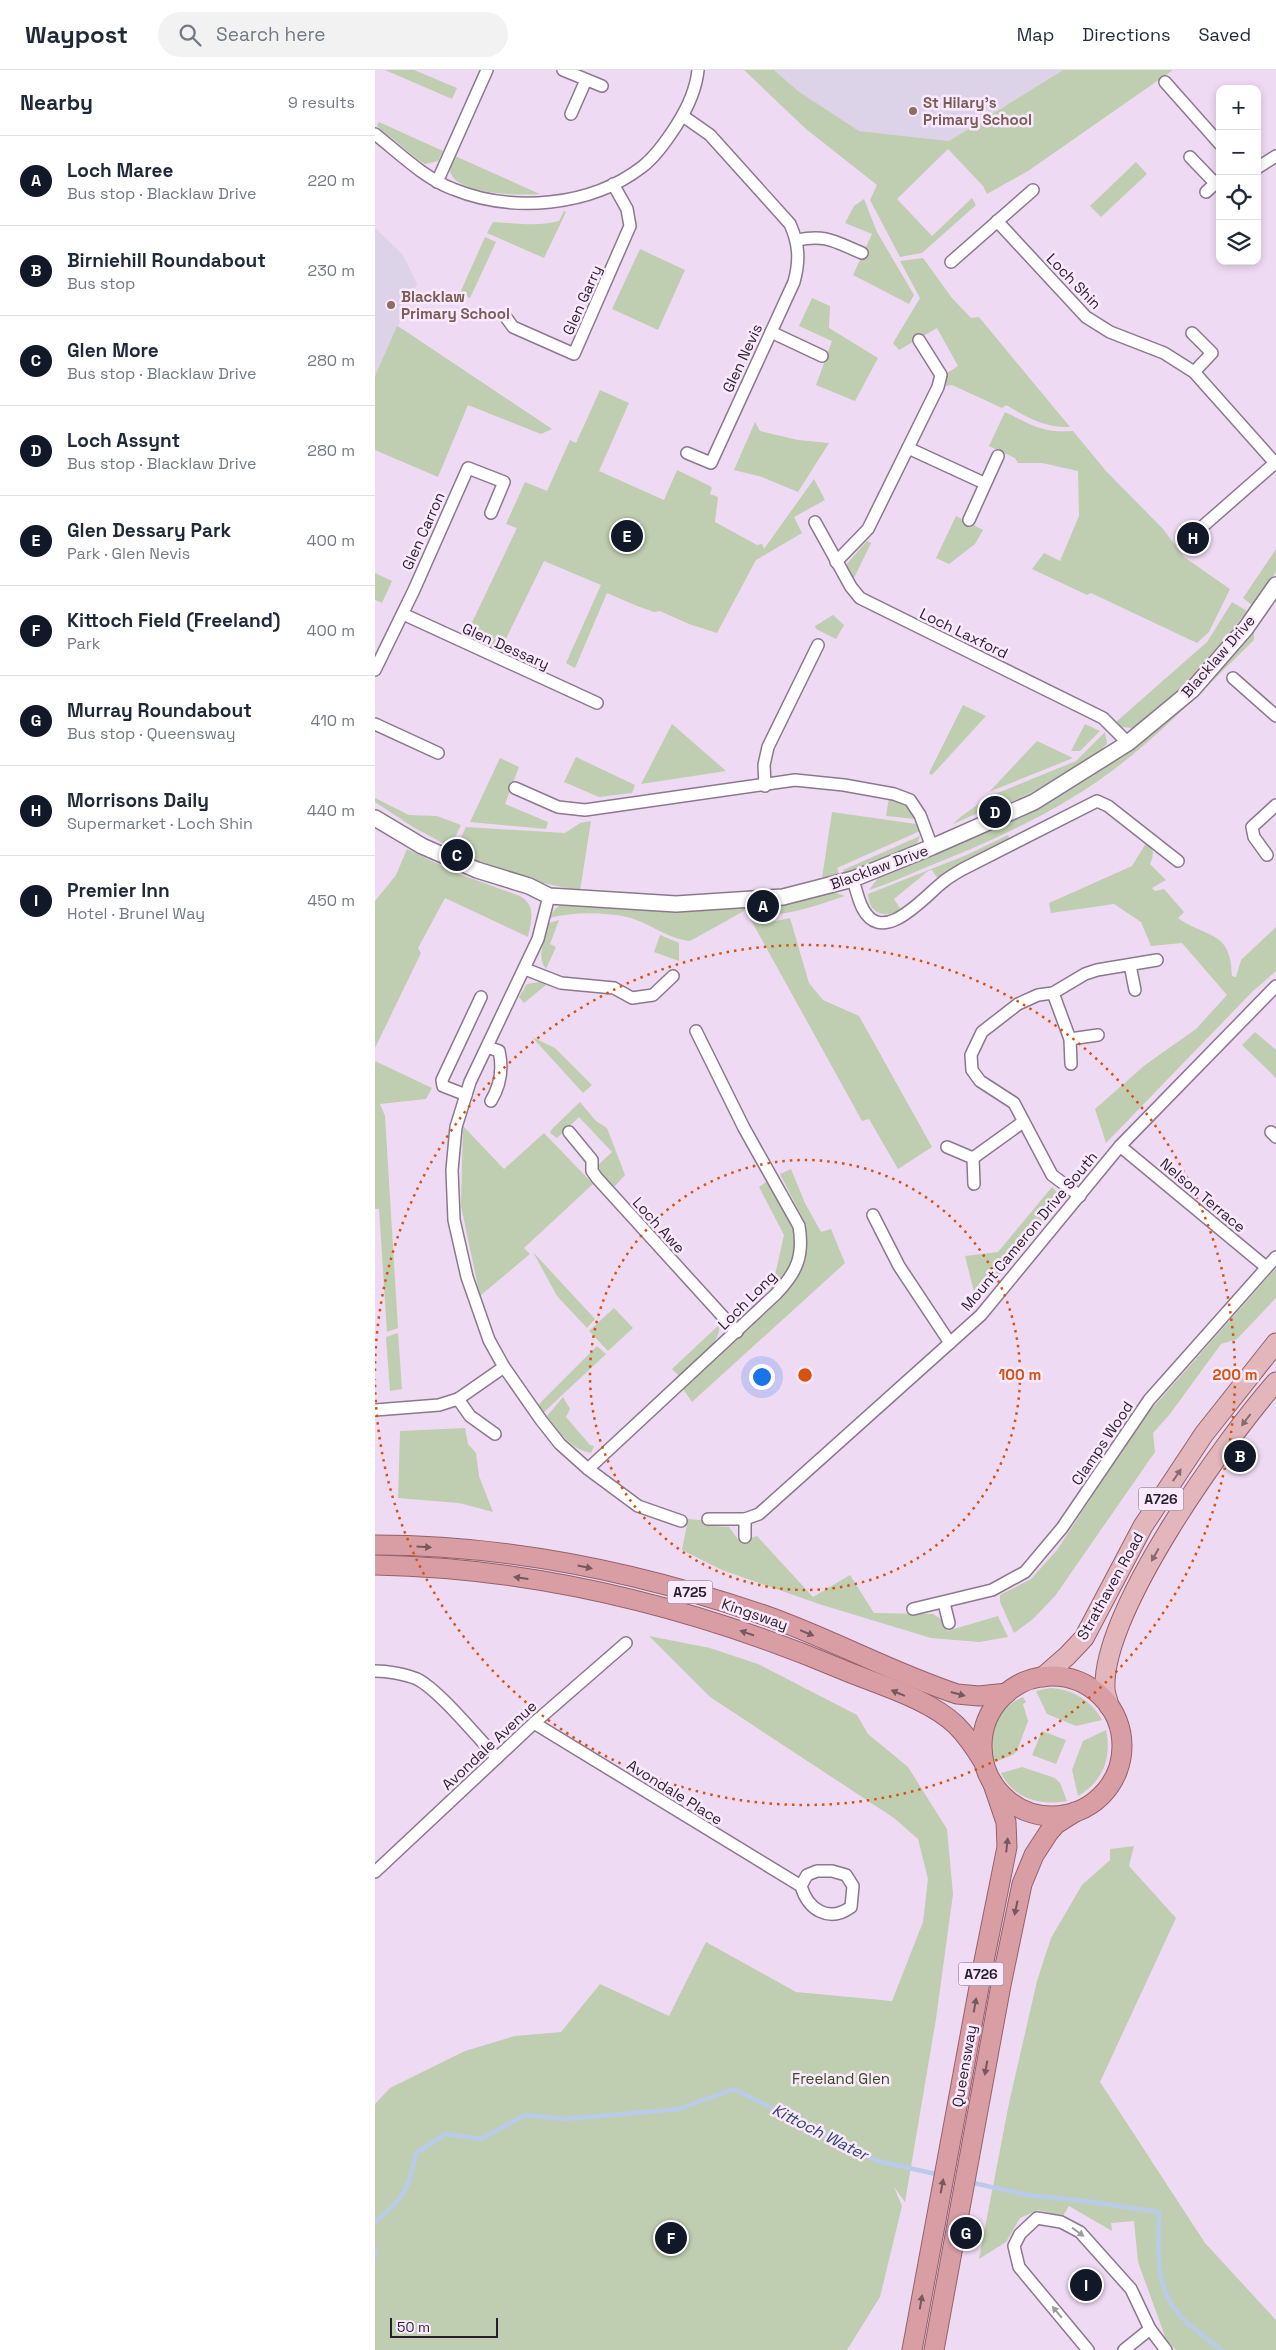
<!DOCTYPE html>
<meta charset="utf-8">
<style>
body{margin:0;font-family:"Space Grotesk",sans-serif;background:#f2f2f3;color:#1f2937}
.controls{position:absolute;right:15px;top:15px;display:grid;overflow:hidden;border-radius:10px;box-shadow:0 2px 8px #0003}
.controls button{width:45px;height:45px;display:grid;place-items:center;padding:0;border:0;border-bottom:1px solid #e0e1e3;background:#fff;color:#1f2937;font:25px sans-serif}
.scale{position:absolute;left:15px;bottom:12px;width:108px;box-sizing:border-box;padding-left:5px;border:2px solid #271f29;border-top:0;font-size:14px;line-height:18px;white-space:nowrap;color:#271f29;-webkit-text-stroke:4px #fae8fd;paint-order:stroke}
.you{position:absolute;left:386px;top:1306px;width:18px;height:18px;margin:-12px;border:4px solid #fff;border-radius:50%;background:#1a73e8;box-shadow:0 0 0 8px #1a73e833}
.badge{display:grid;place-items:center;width:32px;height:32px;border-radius:50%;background:#111827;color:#fff;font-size:16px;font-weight:700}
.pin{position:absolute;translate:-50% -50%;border:2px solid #fff;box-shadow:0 1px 5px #0006}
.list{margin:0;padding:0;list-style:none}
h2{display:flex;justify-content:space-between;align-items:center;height:65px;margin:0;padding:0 20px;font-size:21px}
h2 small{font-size:16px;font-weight:400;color:#747a83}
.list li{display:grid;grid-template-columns:32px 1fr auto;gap:15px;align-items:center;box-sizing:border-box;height:90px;padding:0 20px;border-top:1px solid #e0e1e3}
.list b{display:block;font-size:19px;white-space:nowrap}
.list p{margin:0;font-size:16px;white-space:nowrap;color:#747a83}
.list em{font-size:16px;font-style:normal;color:#747a83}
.icon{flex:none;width:28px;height:28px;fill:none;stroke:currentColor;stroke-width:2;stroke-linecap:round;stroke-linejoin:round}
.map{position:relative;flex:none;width:901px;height:2280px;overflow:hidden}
header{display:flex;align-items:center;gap:30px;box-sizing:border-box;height:70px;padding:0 25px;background:#fff;border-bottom:1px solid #e0e1e3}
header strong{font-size:24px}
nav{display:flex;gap:28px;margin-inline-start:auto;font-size:18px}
.search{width:350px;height:45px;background:#f2f2f3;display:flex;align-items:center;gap:12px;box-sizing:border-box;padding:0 18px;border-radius:28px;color:#747a83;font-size:19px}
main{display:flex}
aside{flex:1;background:#fff}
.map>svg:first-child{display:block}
</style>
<header>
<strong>Waypost</strong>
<div class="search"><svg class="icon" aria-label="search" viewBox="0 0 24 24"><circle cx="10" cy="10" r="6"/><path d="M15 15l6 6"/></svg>Search here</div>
<nav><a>Map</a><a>Directions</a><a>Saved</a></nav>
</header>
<main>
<aside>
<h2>Nearby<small>9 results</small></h2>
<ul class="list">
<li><span class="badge">A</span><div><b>Loch Maree</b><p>Bus stop · Blacklaw Drive</p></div><em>220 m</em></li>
<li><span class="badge">B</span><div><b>Birniehill Roundabout</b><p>Bus stop</p></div><em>230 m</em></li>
<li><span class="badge">C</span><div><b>Glen More</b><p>Bus stop · Blacklaw Drive</p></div><em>280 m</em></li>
<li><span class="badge">D</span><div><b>Loch Assynt</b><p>Bus stop · Blacklaw Drive</p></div><em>280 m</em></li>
<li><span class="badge">E</span><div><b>Glen Dessary Park</b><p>Park · Glen Nevis</p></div><em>400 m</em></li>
<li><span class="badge">F</span><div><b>Kittoch Field (Freeland)</b><p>Park</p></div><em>400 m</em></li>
<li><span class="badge">G</span><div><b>Murray Roundabout</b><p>Bus stop · Queensway</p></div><em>410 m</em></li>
<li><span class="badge">H</span><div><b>Morrisons Daily</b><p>Supermarket · Loch Shin</p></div><em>440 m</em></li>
<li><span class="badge">I</span><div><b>Premier Inn</b><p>Hotel · Brunel Way</p></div><em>450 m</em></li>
</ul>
</aside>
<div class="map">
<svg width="901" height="2280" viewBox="0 0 901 2280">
<rect width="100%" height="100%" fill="#efdaf3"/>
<g fill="#ddd3e8">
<polygon points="399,0 688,0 574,71 484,61 423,21"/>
<polygon points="0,158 28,185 42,214 0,306"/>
</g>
<g fill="#bfceb0">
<polygon points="10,0 39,0 82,18 77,29"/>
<polygon points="369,0 399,0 423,21 484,61 574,71 688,0 798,0 653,101 612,124 608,116 573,79 522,129 557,166 597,128 601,135 547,183 525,187 495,130 502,115 431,59"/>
<polygon points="4,52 68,81 63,91 50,94 42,89 2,56"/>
<path d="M80,86l85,38c-20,2 -80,0 -89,-20 -3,-6 1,-13 4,-18z"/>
<polygon points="761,92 772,104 726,147 715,136"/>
<polygon points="489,129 502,162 539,225 534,234 478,205 497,164 470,153 479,136"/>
<path d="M189,141l2,1 -22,46 -57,-25 6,-11c22,1 44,5 66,-1z"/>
<polygon points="110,167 121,172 95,228 85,223"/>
<polygon points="265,179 310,200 283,260 237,239"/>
<path d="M548,188l29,40 19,20 8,-1 91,110c-25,1 -42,-9 -64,-22l-4,3 -50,-23 -6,1v-12l12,-8 -21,-38 -38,22 -6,-7 27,-45 -20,-37z"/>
<polygon points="437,228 455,236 454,258 503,288 480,331 441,315 457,271 424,256"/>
<polygon points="22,256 29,260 177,359 166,364 93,335 63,407 0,380 0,306"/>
<polygon points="225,320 254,333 224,401 289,430 302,400 335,416 337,418 335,424 343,427 340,452 382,475 387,474 389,479 439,409 450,430 419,447 427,463 381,490 342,563 314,554 285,541 279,542 262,536 232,523 200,598 191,593 226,515 169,491 124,583 90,567 142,458 131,454 150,412 172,421 195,370 201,373"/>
<path d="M630,342c27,13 37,21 68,19l33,40 57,58 21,28 46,32 -21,43 -12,11 -106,-50 -4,2 -55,-26 12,-16 16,8 19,-45 -1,-45 -36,-8h-24l-3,-5 -26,-12z"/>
<polygon points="380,352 385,361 423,370 454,373 423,422 387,407 359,400"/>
<polygon points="581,446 608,460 600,474 574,494 561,488"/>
<polygon points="492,471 496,473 478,510 473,504 471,495"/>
<polygon points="901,479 901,502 878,536 868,528"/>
<polygon points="0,503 17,511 7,533 0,530"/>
<polygon points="857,532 872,541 829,595 809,616 758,658 746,657 741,652 832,572"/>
<polygon points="458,545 469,555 461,569 441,559 440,556"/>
<path d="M879,561v9c-42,41 -82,83 -128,120 -59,48 -133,81 -204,109 -17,7 -34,15 -53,21l10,-13 180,-84 164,-128z"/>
<polygon points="588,635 611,646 557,705 554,703"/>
<polygon points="297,654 351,701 266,714"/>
<polygon points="710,654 725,661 705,681 696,681"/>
<path d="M730,662l2,11c-17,24 -81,52 -109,65l-2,-3 -43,19c10,-11 20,-14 30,-25l93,-38z"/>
<polygon points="662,671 698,688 614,722"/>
<polygon points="201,687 260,715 257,723 224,727 189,712"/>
<polygon points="125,688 144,697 130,734 173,752 171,759 95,752"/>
<polygon points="0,728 34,745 62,746 86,755 75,777 38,757 0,732"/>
<polygon points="514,728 531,736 540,749 511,746"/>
<polygon points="457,742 541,754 545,761 462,798 464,804 447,808"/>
<polygon points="216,751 205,821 141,807 87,786 88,781 81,778 91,757 190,763 205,753"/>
<path d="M633,765l1,3 -56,29 -15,12 -6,-9 -4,1 -34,28 7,11c-16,9 -32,4 -33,-16l101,-40z"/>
<polygon points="545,766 541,777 469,804 468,800"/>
<path d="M771,773c9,7 8,11 4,21l16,16 -14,8 3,3 9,-2 20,23 -6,6c29,21 53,11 54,58l4,1 5,-17 35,-33v44l-24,21 -146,151 -11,-34 50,-44 51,-36 31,-34 -45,-52 -31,3 -10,-24 -27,-18 -63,9 -2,-10 83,-37z"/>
<path d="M32,779l52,25 61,22c17,10 11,25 8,41l-83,-39 -27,50 3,5 -46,95v-147l21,-26z"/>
<path d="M458,822l12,4c-33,11 -62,22 -97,19l12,-7 14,-1v-4z"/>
<path d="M199,832l58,7 50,1 71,-4 -63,35c-23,-2 -41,-19 -63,-24 -24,-5 -54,-5 -78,1 7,-11 11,-15 25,-16z"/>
<polygon points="415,848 434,913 448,930 484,946 557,1077 523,1099 494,1049 487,1051 376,850 401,851"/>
<path d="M184,850l-9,24 6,3 -10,22c-10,-13 -1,-30 3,-46z"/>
<polygon points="285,865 304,873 304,891 279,882"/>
<polygon points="165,912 171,915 149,933 144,927 152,914"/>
<polygon points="880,962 901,980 901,1008 867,975"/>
<polygon points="157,967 180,978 217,1015 208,1023"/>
<polygon points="0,991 57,1018 51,1029 5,1034 10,1046 23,1258 12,1262 4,1139 0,1139"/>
<polygon points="205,1032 221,1051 232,1058 250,1105 238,1118 221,1097 237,1082 204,1047 182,1068 175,1063 176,1060"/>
<polygon points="88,1056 129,1099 169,1063 218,1114 149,1178 155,1184 105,1226 86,1136"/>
<polygon points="416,1099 430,1133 446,1162 456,1159 470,1193 317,1332 308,1319 406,1229 425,1202 431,1188 430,1153 405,1104"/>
<polygon points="394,1110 419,1158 422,1176 415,1203 397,1221 391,1213 400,1205 409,1165 384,1117"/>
<polygon points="677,1117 686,1126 685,1132 630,1200 600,1226 590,1186 623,1182"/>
<polygon points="158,1182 220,1249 212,1258 182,1226"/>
<polygon points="901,1198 901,1228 862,1269 846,1274 795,1344 778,1363 780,1382 680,1526 658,1549 639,1563 625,1532 625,1525 656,1509 682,1480 767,1350"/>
<polygon points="239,1238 258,1258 233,1281 214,1261"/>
<path d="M345,1254c-1,24 -25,37 -41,52l-7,-7z"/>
<polygon points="23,1263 27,1319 15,1321 11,1267"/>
<polygon points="222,1276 231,1284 168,1343 164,1335 167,1331"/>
<path d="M188,1327l7,12 -4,8 24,28 4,1 -3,7c-21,-4 -32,-22 -44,-37z"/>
<polygon points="90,1358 93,1374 101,1383 104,1406 118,1442 84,1433 23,1428 25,1361"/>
<polygon points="313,1449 336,1451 338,1456 354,1457 365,1472 382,1466 438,1527 475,1505 499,1543 558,1544 566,1549 572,1561 623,1546 633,1567 604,1572 556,1568 447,1535 347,1500 307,1480"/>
<polygon points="274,1566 335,1578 383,1594 482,1645 493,1664 533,1697 572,1759 578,1824 561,1949 530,2132 519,2117 527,2136 505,2227 472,2280 0,2280 0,2034 15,2018 90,1981 140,1966 186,1962 225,1914 294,1946 331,1872 421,1922 517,1931 548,1852 553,1809 543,1769 519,1748 335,1627"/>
<path d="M675,1618c22,1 41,12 52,32l-26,6 -29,-12 -11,-23z"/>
<path d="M648,1627l3,5 -3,2 5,17 -11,30 -4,4 -19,7c-6,-26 2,-54 29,-65z"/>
<path d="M731,1660c6,28 -3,51 -28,66l-6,-26 11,-29z"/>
<polygon points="667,1661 691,1670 681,1694 657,1685"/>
<path d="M647,1697l33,11 5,5 7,18c-27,5 -53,-2 -66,-28z"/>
<polygon points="759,1776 754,1796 801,1848 725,2012 830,2173 901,2250 901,2280 801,2280 791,2269 763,2192 759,2151 736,2153 737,2161 694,2136 688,2146 663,2140 645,2148 631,2172 604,2189 634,2033 662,1911 676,1868 707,1815 735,1790 735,1779"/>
</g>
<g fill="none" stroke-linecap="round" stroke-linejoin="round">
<g stroke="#bacbea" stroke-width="4.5">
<path d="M594,2112l58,13 57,6 75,11c-2,77 -2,92 63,138"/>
<path d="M0,2152c30,-24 33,-32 41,-69l30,-19 35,5 44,-24 41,4 113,-10 55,-20 144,72 62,14"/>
<polyline points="0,2179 0,2186"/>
</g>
<defs>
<g id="minor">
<polyline points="188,0 227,16"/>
<polyline points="790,12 845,74"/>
<polyline points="196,44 211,10"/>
<path d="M308,46l27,19 80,89c9,20 10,36 4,58l-83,181 -24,-10"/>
<path d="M0,64c24,19 49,44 78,55 59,24 137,18 189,-22 13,-10 25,-27 34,-41 11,-17 20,-36 22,-56"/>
<polyline points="815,87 840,113"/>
<polyline points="882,98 901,86"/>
<polyline points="62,112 112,0"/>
<polyline points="831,122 845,109"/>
<polyline points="622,151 711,247 735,262 789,283 819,302 901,394"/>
<path d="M422,170c30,-6 38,2 65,13"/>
<polyline points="576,192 658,120"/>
<polyline points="130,246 138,257 199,284 255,156 252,139 238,114"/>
<polyline points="396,262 447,286"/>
<polyline points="817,263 837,283 819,302"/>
<polyline points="533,378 609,413"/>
<polyline points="594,450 623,386"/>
<polyline points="440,452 476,517 485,528 728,648 753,673"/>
<polyline points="827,457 900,393"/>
<polyline points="461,492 493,459 563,317 566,305 544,270"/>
<polyline points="28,544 222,633"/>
<polyline points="0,600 39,520 93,398 129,412 116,443"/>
<polyline points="858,608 901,646"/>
<polyline points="0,654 63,683"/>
<polyline points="390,716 389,695 393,677 443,575"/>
<polyline points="140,718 183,737 210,740 420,710 469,715 519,724 535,730 545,745 557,777"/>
<polyline points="892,785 879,767 877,757 901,735"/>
<path d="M478,809c3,10 5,21 10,30 20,38 62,-13 80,-27 6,-5 13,-9 20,-13l134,-68 11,5 70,55"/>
<polyline points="174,826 163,869 95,1012 81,1057 77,1100 79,1150 92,1207 114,1270 129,1297 166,1350 185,1374 213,1399 263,1436 306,1451"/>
<polyline points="755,895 760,920"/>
<polyline points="150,899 186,913 239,918 257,928 278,925 298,906"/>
<polyline points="678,923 695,969 696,994"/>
<polyline points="695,969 723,965"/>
<path d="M112,977l12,4c4,17 1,35 -8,50"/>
<polyline points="91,1025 68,1016 67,1010 106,927"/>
<polyline points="194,1062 217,1090 217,1101 222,1108 362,1262"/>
<polyline points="896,1062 901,1067"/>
<polyline points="745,1076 891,1197"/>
<polyline points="572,1077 598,1088 599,1114"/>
<polyline points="598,1088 648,1052"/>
<polyline points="705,1126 677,1105 639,1033 605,1011 597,1000 596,985 607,962 643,934 663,925 678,923 710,904 722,900 782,890"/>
<polyline points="498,1145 524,1196 575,1273"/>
<polyline points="83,1329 95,1346 120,1364"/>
<polyline points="0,1340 64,1335 83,1329 129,1297"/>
<path d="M213,1399l188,-175c21,-22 28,-38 23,-68l-55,-98 -48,-97"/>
<polyline points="333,1449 370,1449"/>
<polyline points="370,1467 370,1449 384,1444 606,1245 745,1076 901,916"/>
<polyline points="569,1533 574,1553"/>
<polyline points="538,1539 617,1520 650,1502 687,1458 774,1330 901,1187"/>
<path d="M0,1601c12,0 30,3 42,8 22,11 61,59 80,79"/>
<path d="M159,1653l267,163c7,24 28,37 50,21l2,-21 -7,-11 -14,-4h-15l-10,4 -6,11"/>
<polyline points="0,1802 159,1653 251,1573"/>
<polyline points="713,2280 644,2197 639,2176 645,2164 662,2148 686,2152 705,2162 756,2219 775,2259 791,2280"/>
<polyline points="749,2280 775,2259"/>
</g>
<polyline id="tertiary" points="0,748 47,776 102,800 154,816 174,826 301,834 408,827 478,809 557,777 659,732 753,673 817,620 871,558 901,515"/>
<g id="primary">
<polyline points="668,1607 692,1586 709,1568 768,1456 829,1364 901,1273"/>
<path d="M734,1636c-1,-6 -4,-12 -4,-18 -3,-77 120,-248 171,-306"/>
</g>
<g id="trunk">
<path d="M0,1475c130,0 263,27 386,69 67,23 129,58 196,80l22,2 28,-3"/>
<path d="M0,1495c161,3 318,42 466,104 35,15 87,29 115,56 11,11 19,23 27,36"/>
<circle cx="677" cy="1676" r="70"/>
<polyline points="537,2280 607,1901 632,1777 631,1752 618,1714"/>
<polyline points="559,2280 626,1915 647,1814 659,1785 674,1762 681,1754 700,1742"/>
</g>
</defs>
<use href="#minor" stroke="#8b788e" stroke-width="14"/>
<use href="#tertiary" stroke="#8b788e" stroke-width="18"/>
<use href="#primary" stroke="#94616a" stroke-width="21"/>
<use href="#trunk" stroke="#94616a" stroke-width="21"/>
<use href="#minor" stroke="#fff" stroke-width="11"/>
<use href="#tertiary" stroke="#fff" stroke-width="15"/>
<use href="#primary" stroke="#e2b6bb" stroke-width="19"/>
<use href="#trunk" stroke="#d89ea4" stroke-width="19"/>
</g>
<defs><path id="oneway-solid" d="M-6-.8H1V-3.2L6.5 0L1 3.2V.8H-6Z" transform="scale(1.25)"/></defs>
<g fill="#846a72">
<use href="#oneway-solid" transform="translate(871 1350) rotate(127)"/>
<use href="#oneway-solid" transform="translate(802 1405) rotate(-56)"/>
<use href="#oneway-solid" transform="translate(780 1485) rotate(119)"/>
</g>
<g fill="#775860">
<use href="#oneway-solid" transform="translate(49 1477) rotate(4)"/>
<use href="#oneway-solid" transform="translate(210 1497) rotate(12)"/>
<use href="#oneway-solid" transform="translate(146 1508) rotate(-172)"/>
<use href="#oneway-solid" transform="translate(372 1563) rotate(-161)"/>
<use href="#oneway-solid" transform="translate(432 1563) rotate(22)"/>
<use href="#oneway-solid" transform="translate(523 1623) rotate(-157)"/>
<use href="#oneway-solid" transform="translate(583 1624) rotate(15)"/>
<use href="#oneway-solid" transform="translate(632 1775) rotate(-84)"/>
<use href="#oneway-solid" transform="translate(641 1838) rotate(102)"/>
<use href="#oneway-solid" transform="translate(600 1935) rotate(-80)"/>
<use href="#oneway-solid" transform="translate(611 1998) rotate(100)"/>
<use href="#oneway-solid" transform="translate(567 2116) rotate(-79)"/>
<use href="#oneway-solid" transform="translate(546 2232) rotate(-80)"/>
</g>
<g fill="#9e9a9f">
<use href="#oneway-solid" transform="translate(703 2162) rotate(36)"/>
<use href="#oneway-solid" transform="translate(682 2242) rotate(-130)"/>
</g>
<g fill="none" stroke="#d5530f" stroke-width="2.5" stroke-dasharray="2.5 5">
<circle cx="430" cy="1305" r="215"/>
<path d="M0 1301A430 430 0 1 1 0 1309"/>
</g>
<g fill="#8d6e63" stroke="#fae8fd" stroke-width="2">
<circle cx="538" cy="41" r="5"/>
<circle cx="16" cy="235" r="5"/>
</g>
<g text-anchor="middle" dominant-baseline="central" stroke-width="5" stroke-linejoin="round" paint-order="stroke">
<g fill="#fae8fd" stroke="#665b69" stroke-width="1">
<rect x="763.5" y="1417.5" width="45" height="23" rx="4"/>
<rect x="292.5" y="1510.5" width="45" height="23" rx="4"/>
<rect x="583.5" y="1892.5" width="45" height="23" rx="4"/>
</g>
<g font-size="14" font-weight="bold" fill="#271f29">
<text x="786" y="1429">A726</text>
<text x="315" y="1522">A725</text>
<text x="606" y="1904">A726</text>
</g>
<g font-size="15" font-weight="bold" fill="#785e54" stroke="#fae8fd" text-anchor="start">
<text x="548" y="32">St Hilary's<tspan x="548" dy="17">Primary School</tspan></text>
<text x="26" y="226">Blacklaw<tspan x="26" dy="17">Primary School</tspan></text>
</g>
<g font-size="15" fill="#271f29" stroke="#fae8fd">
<text transform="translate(699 211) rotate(46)">Loch Shin</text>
<text transform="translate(207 230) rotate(-66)">Glen Garry</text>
<text transform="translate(367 288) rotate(-65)">Glen Nevis</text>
<text transform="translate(48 461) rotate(-66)">Glen Carron</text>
<text transform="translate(589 563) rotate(26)">Loch Laxford</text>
<text transform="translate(131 576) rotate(24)">Glen Dessary</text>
<text transform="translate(843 586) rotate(-49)">Blacklaw Drive</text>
<text transform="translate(504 797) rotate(-20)">Blacklaw Drive</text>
<text transform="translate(828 1125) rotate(40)">Nelson Terrace</text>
<text transform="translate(284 1155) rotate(48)">Loch Awe</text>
<text transform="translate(654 1161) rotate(-50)">Mount Cameron Drive South</text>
<text transform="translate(372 1230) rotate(-45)">Loch Long</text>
<text transform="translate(727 1373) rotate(-56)">Clamps Wood</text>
<text transform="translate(735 1516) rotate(-61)">Strathaven Road</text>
<text transform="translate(380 1544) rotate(19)">Kingsway</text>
<text transform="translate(114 1675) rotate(-43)">Avondale Avenue</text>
<text transform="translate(300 1722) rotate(32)">Avondale Place</text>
<text transform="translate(589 1996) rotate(-80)">Queensway</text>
</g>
<g font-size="15" fill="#364a1b" stroke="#fae8fd">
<text x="466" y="2008">Freeland Glen</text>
</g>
<g font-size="16" font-style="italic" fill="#314771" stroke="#fae8fd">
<text transform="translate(445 2062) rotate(27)">Kittoch Water</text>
</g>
</g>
<circle cx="430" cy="1305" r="8" fill="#d5530f" stroke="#fae8fd" stroke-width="2.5"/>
<g font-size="15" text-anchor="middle" font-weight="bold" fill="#d5530f" stroke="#fae8fd" stroke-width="5" stroke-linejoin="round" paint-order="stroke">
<text x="645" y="1310">100 m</text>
<text x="860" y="1310">200 m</text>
</g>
</svg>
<div class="controls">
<button>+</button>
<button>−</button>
<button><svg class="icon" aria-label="locate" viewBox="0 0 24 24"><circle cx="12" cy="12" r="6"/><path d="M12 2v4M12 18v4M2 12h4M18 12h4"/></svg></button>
<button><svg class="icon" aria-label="layers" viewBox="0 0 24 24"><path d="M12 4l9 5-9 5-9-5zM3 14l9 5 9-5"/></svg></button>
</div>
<div class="scale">50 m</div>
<div class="you"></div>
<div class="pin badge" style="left:388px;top:836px">A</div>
<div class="pin badge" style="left:865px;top:1386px">B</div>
<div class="pin badge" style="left:82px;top:785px">C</div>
<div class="pin badge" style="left:620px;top:742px">D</div>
<div class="pin badge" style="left:252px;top:466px">E</div>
<div class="pin badge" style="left:296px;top:2168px">F</div>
<div class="pin badge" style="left:591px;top:2163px">G</div>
<div class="pin badge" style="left:818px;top:468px">H</div>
<div class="pin badge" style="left:711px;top:2215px">I</div>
</div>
</main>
